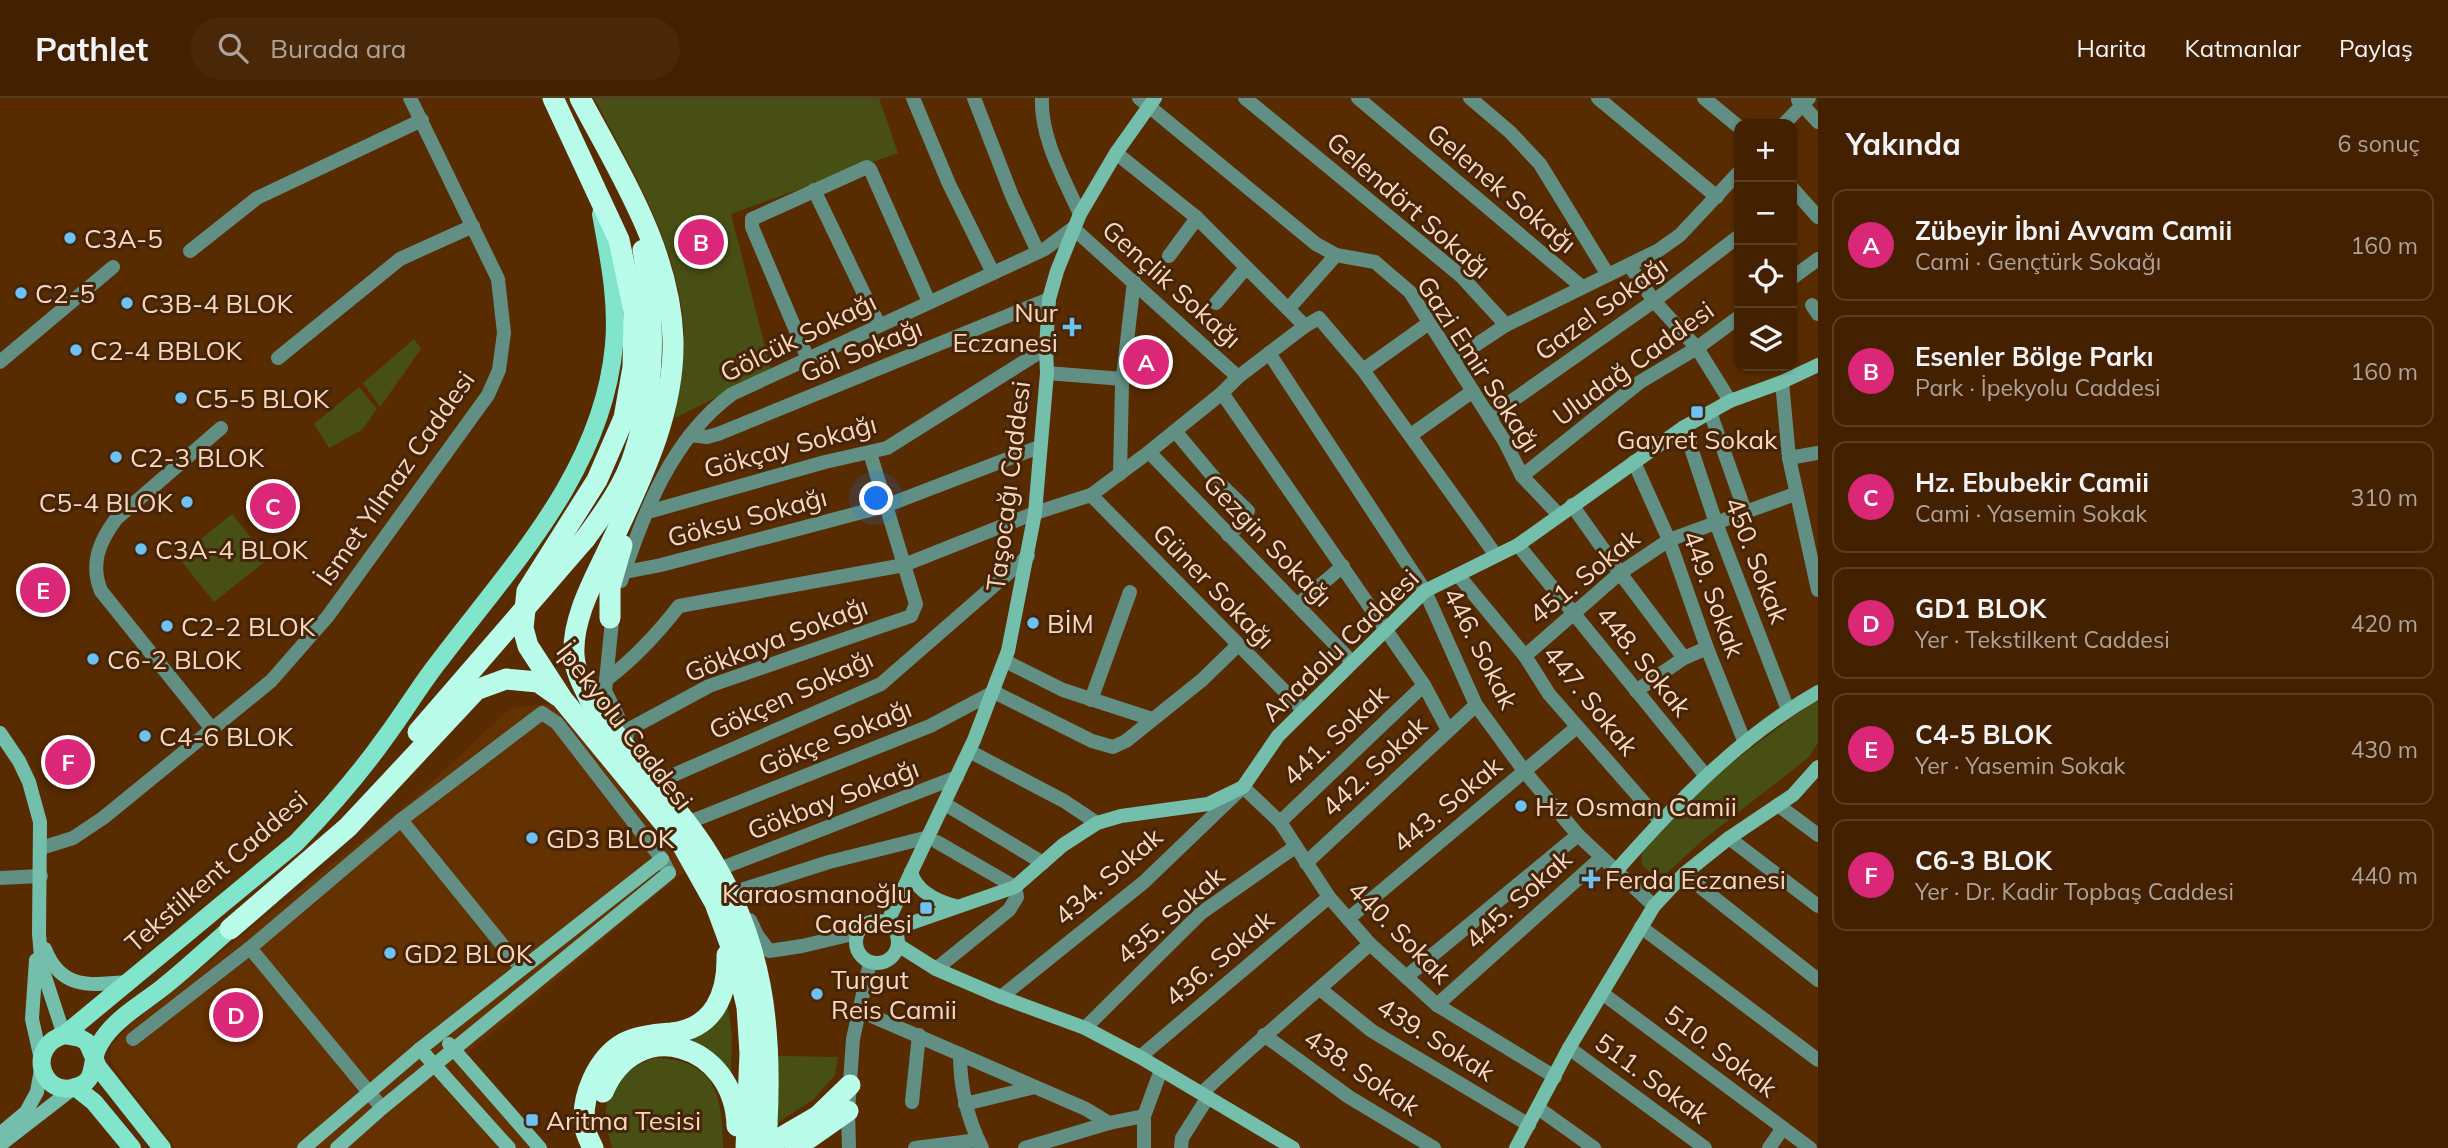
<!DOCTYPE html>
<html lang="tr">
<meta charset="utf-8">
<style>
body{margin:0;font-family:Mulish,sans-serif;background:#49280a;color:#f1f3f6}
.controls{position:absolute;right:21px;top:21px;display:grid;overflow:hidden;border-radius:14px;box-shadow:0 2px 5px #0004}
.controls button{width:63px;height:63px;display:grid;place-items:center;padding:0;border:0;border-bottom:2px solid #5a3e22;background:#422000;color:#f1f3f6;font:35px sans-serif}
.you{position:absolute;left:877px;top:401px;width:24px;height:24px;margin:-18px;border:5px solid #fff;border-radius:50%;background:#1a73e8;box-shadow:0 0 0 10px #1a73e833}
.badge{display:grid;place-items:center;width:46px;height:46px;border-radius:50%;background:#db2777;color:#fff;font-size:23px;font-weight:700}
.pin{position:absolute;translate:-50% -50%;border:4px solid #fff;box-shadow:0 2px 7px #0006}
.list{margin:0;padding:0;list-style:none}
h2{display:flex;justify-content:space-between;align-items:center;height:91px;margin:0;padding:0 28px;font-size:30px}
h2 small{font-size:23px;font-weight:400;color:#aea399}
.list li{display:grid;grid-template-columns:46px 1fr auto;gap:21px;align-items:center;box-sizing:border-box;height:112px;margin:0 14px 14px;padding:0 14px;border:2px solid #5a3e22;border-radius:14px}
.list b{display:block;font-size:26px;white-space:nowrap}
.list p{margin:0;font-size:23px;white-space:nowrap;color:#aea399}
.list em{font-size:23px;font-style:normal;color:#aea399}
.icon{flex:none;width:38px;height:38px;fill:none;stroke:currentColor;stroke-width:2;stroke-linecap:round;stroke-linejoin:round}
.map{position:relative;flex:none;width:1818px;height:1050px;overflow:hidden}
header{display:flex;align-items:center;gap:42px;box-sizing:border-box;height:98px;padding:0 35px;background:#422000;border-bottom:2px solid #5a3e22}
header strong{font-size:33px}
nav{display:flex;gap:38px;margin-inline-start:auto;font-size:24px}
.search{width:490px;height:63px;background:#49280a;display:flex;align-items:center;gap:18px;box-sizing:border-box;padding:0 24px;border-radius:38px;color:#aea399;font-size:26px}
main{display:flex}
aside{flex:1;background:#422000}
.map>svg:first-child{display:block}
</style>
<header>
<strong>Pathlet</strong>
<div class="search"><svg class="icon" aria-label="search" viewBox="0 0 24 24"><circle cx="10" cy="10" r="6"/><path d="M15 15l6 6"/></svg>Burada ara</div>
<nav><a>Harita</a><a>Katmanlar</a><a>Paylaş</a></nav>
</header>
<main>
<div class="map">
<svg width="1818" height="1050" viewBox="0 0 1818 1050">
<rect width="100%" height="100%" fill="#582b00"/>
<polygon fill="#643100" points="554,605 668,741 686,772 466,957 547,1050 175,1050 111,965 111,948 131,926 415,700 510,610"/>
<g fill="#484f14">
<path d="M594,0h285l19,55 -167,61 40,156 -96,48c3,-28 10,-58 9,-86 -5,-85 -51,-160 -90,-234z"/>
<polygon points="414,241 421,251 380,309 363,285"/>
<polygon points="359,289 377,311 362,332 329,350 314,326"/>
<polygon points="232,416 268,461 214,504 178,459"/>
<polygon points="1818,600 1818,645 1808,660 1703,742 1667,775 1651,775 1641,766 1642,756 1650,741 1709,682"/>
<polygon points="726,899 732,936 731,976 714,955 688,941"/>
<polygon points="778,958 838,959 835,977 814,1001 776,1026"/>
<path d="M654,960c62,1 68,37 69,90h-110c-18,-42 -2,-75 41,-90z"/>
</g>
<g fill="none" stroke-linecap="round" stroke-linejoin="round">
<g stroke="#618f83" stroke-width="14">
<polyline points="913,0 949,86 993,175"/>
<polyline points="974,0 1012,98 1038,154"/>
<path d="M1042,0c-2,39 22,81 38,116"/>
<polyline points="1139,0 1316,146 1336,157 1375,164 1410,194 1505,344 1522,378 1559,417"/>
<polyline points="1245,0 1461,178 1506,227"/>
<polyline points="1358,0 1582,189"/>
<polyline points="1470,0 1510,34 1540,66 1608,177"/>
<polyline points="1598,0 1717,99"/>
<polyline points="1704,0 1739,29"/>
<polyline points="1798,2 1818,24"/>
<polyline points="1784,26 1809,0"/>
<polyline points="1116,55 1196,119 1305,228"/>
<polyline points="1792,90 1818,119"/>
<polyline points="814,92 879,227"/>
<polyline points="190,153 257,100 422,22"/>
<polyline points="1169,158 1197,120"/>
<polyline points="1629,167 1654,203 1697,250 1730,303"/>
<polyline points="1792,180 1818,161"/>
<polyline points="1216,205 1246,170"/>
<polyline points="1812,207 1818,216"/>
<polyline points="1289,210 1336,157"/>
<polyline points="1269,255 1425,493 1476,607 1525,674 1578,737 1654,808"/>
<polyline points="278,260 400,161 473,128"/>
<polyline points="808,261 752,129 752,121 867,69 870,71 929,204"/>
<polyline points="1453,262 1506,227 1659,152 1680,137 1739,74"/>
<polyline points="0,264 113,169"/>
<polyline points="1363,272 1429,225"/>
<polyline points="1047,275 1123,281"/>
<polyline points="1782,284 1789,360 1818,492"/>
<polyline points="1222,295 1424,587 1448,632"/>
<polyline points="1710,314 1746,416"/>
<polyline points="1489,319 1654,203 1739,138"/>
<polyline points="1684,329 1716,425 1788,612"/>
<polyline points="1175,333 1216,382 1248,413 1244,423 1228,437"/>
<polyline points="690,337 707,339 718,336 1049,201"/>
<polyline points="1411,337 1473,293"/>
<polyline points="1149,354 1352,564"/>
<polyline points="1789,360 1818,355"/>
<polyline points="1634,364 1669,442 1707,550 1745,645"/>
<polyline points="1120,376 1122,287 1134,183"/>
<polyline points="1522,378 1640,284 1697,250 1739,219"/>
<polyline points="1091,397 1303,612"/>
<polyline points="1572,407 1620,475 1684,560"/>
<polyline points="648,414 825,364 887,350 1046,250"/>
<polyline points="1518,447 1706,678"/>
<polyline points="625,474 661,467 885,408 1039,349"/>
<polyline points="1458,477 1525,558 1549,596 1660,723"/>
<path d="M621,483c23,-69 50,-142 111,-187l313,-145 28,-21 165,149"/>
<polyline points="1297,507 1343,468"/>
<polyline points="613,513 605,593 627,637"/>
<polyline points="1525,558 1620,475 1669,442 1795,396"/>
<polyline points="1005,563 1063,592 1152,621"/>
<path d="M606,582c28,-21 52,-47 73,-74l225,-41 131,-52 56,-18 58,-43 73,-59 16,-16 67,-51 14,-8 44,52 132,184"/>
<polyline points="1636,593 1684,560 1707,550"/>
<polyline points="1091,602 1130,494"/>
<path d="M212,631l-111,-138c-11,-27 -2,-49 15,-72l105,-91"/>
<polyline points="624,634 709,588 911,518 916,506 870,355"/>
<polyline points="969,653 1064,703 1097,725"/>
<polyline points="662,682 881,586 1028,458"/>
<polyline points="945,706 1043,765"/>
<polyline points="1778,707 1818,737"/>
<polyline points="401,722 521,870"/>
<polyline points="692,723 930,628 994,594 1092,643 1113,649 1126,643 1202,582 1238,547"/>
<polyline points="1280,724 1424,587"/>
<polyline points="1729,740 1818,808"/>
<polyline points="41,750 73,740 103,720 271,583 328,518 488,297 499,272 504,235 498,181 410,0"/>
<polyline points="1306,765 1476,607"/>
<polyline points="727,768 957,679"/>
<polyline points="1684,776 1818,882"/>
<polyline points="0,780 41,778"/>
<polyline points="738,793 829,764 929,739"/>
<polyline points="1348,821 1577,629"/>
<polyline points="750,822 757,837 769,853 802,848 857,835"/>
<polyline points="1641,829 1818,962"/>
<polyline points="250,850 382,1010"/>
<polyline points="936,871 1009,812 1017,799 1015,789 937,744"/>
<polyline points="1406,879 1578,737"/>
<polyline points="1320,891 1372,933 1529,1027"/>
<polyline points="1602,895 1810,1050"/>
<polyline points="1001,899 1144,784 1243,689 1280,724 1329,799 1370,846 1437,907 1555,979"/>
<polyline points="1437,907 1601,760"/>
<polyline points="858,912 1086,1011 1109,1025 1144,1018 1161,972"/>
<polyline points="1085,930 1201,815 1295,749"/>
<polyline points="1264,937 1349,999 1434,1050"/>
<polyline points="133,941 250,850 401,722 542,615 557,625 662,761 669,775"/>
<polyline points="1569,950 1705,1050"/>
<path d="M960,956c0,33 7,64 22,94"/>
<polyline points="1140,959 1329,799"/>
<path d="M1202,995c54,-51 112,-99 168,-149"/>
<polyline points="912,1004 919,937"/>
<polyline points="965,1006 1035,989"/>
<polyline points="1538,1010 1594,1050"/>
<polyline points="1144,1018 1144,1050"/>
<polyline points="849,1050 848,1013 853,941 870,864"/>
<polyline points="915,1050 978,1042"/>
<polyline points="1025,1050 1109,1025"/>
<polyline points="1181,1050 1182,1040 1208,999"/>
<polyline points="1769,1050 1783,1030"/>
</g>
<g stroke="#73bfac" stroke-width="14">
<polyline points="0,635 19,663 29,684 40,724 39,836 42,870 64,937"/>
<path d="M1616,773c60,-68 123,-134 202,-179"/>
<path d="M911,774c5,19 26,29 44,34"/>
<circle cx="877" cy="844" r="21"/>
<polyline points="887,825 974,642 1008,553 1035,415 1047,275 1046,250 1049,201 1057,173 1080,116 1116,55 1155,0"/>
<polyline points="894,831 1015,789 1063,747 1097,725 1121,718 1208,706 1243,689 1278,638 1425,493 1518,447 1684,329 1730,303 1782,284 1818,267"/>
<polyline points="898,847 936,871 1001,899 1085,930 1140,959 1293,1050"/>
<path d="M45,851c16,41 45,36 83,33"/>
<polyline points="449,946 540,1050"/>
<polyline points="420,951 509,1050"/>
<polyline points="0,1036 26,1014 37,994 42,966 32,921 36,862"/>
<polyline points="0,1047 75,989"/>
<polyline points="304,1050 420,951 662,761"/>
<polyline points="337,1050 382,1010 669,775"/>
<polyline points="1516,1050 1569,950 1654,808 1684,776 1729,740 1793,697 1818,669"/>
</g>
<g stroke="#81e5cc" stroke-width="18">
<path d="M230,831c-23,20 -45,41 -68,59 -18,14 -40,27 -54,44 -5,6 -11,16 -13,23 -4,16 -1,28 -22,33 -33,7 -46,-42 -9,-53l232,-192c32,-33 62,-67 89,-105 19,-25 35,-53 55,-78 72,-95 163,-190 174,-315 4,-44 -5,-87 -13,-131"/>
<polyline points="64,937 80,940 87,944 98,969 162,1050"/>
<polyline points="75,989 94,1004 132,1050"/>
</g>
<g stroke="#b9fcea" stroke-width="21">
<polyline points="553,0 619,142 634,213 633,269 624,320 597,382 527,493 523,530 528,548 563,602 683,748 715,805 736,862 747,909 750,955 746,1050"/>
<path d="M580,0c40,76 90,152 93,241 2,76 -34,144 -65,211 -15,32 -36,69 -34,105 1,16 9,31 16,45 18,24 36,49 55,72 23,28 47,55 65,85 53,86 62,169 57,267"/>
<path d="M585,441c19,-26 41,-56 50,-88 21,-65 20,-134 8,-201"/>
<polyline points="610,520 610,489 622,447"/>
<polyline points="230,831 348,729 476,592 506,581 538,584 558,598"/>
<path d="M603,994c33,-79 132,-49 134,34"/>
<path d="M593,1050c-3,-6 -7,-14 -8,-20 -5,-30 12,-70 39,-85 13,-7 32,-9 47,-10 43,-4 57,-39 56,-78"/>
<polyline points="763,1050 818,1018 850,987"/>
<polyline points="795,1050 848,1013"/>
</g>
<g stroke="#b9fcea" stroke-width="21">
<polyline points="418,634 585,441"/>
<polyline points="766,1050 767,1026"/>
</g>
</g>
<g fill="#6ec2f3" stroke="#45250a" stroke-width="2.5">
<circle cx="70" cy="140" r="7"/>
<circle cx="21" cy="195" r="7"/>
<circle cx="127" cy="205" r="7"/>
<path d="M1068.5 218.5h7v7h7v7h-7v7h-7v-7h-7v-7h7z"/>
<circle cx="76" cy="252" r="7"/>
<circle cx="181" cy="300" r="7"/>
<rect x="1690" y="307" width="14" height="14" rx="3.5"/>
<circle cx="116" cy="359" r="7"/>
<circle cx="187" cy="404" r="7"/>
<circle cx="141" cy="451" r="7"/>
<circle cx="1033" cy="525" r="7"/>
<circle cx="167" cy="528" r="7"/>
<circle cx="93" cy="561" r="7"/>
<circle cx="145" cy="638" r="7"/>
<circle cx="1521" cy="708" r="7"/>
<circle cx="532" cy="740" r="7"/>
<path d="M1587.5 770.5h7v7h7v7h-7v7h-7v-7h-7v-7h7z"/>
<rect x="919" y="803" width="14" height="14" rx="3.5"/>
<circle cx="390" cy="855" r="7"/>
<circle cx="817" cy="896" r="7"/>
<rect x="525" y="1015" width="14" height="14" rx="3.5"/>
</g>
<g text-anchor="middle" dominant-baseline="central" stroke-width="6" stroke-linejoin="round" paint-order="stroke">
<g font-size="26" fill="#fbd7be" stroke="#45250a">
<text transform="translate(1502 90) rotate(40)">Gelenek Sokağı</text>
<text transform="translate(1409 107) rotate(41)">Gelendört Sokağı</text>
<text transform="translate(1172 186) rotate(42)">Gençlik Sokağı</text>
<text transform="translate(1601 210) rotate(-36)">Gazel Sokağı</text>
<text transform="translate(798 239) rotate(-26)">Gölcük Sokağı</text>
<text transform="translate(861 252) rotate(-22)">Göl Sokağı</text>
<text transform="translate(1633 265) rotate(-36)">Uludağ Caddesi</text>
<text transform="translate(1479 266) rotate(57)">Gazi Emir Sokağı</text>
<text transform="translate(790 348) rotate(-15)">Gökçay Sokağı</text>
<text transform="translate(395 380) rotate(-55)">İsmet Yılmaz Caddesi</text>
<text transform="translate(1008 388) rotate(-83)">Taşocağı Caddesi</text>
<text transform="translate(747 419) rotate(-15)">Göksu Sokağı</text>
<text transform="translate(1268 442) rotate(46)">Gezgin Sokağı</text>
<text transform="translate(1757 462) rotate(69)">450. Sokak</text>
<text transform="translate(1584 478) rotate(-39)">451. Sokak</text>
<text transform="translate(1214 488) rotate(46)">Güner Sokağı</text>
<text transform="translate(1714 496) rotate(70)">449. Sokak</text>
<text transform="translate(776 541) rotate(-21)">Gökkaya Sokağı</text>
<text transform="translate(1340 547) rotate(-44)">Anadolu Caddesi</text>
<text transform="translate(1481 550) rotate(63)">446. Sokak</text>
<text transform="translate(1644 563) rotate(51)">448. Sokak</text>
<text transform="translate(791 596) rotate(-25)">Gökçen Sokağı</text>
<text transform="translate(1591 602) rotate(51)">447. Sokak</text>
<text transform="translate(625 628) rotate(52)">İpekyolu Caddesi</text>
<text transform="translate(1335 637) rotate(-43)">441. Sokak</text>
<text transform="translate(835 639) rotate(-22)">Gökçe Sokağı</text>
<text transform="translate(1374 668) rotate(-43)">442. Sokak</text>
<text transform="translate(833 701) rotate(-21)">Gökbay Sokağı</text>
<text transform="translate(1447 706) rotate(-40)">443. Sokak</text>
<text transform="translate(216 773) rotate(-41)">Tekstilkent Caddesi</text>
<text transform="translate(1108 778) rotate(-41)">434. Sokak</text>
<text transform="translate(1518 801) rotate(-42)">445. Sokak</text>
<text transform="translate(1170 817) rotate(-41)">435. Sokak</text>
<text transform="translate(1400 834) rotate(45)">440. Sokak</text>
<text transform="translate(1219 860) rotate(-40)">436. Sokak</text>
<text transform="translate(1436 941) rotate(32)">439. Sokak</text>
<text transform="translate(1721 953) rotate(37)">510. Sokak</text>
<text transform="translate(1362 974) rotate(34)">438. Sokak</text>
<text transform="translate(1652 980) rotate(36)">511. Sokak</text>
</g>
<g font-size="26" fill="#fbd7be" stroke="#45250a" text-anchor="start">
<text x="84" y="140">C3A-5</text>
<text x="35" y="195">C2-5</text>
<text x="141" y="205">C3B-4 BLOK</text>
<text x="1058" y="214" text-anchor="end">Nur<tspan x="1058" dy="30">Eczanesi</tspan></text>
<text x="90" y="252">C2-4 BBLOK</text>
<text x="195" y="300">C5-5 BLOK</text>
<text x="1697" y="341" text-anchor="middle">Gayret Sokak</text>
<text x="130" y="359">C2-3 BLOK</text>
<text x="173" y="404" text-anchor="end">C5-4 BLOK</text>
<text x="155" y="451">C3A-4 BLOK</text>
<text x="1047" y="525">BİM</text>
<text x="181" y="528">C2-2 BLOK</text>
<text x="107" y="561">C6-2 BLOK</text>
<text x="159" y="638">C4-6 BLOK</text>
<text x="1535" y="708">Hz Osman Camii</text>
<text x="546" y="740">GD3 BLOK</text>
<text x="1605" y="781">Ferda Eczanesi</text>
<text x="912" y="795" text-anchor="end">Karaosmanoğlu<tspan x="912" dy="30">Caddesi</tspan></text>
<text x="404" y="855">GD2 BLOK</text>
<text x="831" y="881">Turgut<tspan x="831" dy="30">Reis Camii</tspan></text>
<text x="546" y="1022">Aritma Tesisi</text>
</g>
</g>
</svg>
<div class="controls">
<button>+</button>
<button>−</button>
<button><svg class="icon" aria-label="locate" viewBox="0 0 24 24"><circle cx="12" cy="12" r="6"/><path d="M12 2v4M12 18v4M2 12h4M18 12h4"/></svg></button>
<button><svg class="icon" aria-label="layers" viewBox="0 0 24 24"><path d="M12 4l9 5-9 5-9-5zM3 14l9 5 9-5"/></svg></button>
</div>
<div class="you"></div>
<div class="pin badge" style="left:1146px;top:264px">A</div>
<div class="pin badge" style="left:701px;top:144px">B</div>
<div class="pin badge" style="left:273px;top:408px">C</div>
<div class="pin badge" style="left:236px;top:917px">D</div>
<div class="pin badge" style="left:43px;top:492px">E</div>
<div class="pin badge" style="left:68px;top:664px">F</div>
</div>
<aside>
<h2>Yakında<small>6 sonuç</small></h2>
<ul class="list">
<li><span class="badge">A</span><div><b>Zübeyir İbni Avvam Camii</b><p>Cami · Gençtürk Sokağı</p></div><em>160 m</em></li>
<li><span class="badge">B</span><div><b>Esenler Bölge Parkı</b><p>Park · İpekyolu Caddesi</p></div><em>160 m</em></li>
<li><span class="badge">C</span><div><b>Hz. Ebubekir Camii</b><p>Cami · Yasemin Sokak</p></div><em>310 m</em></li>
<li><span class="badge">D</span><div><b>GD1 BLOK</b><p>Yer · Tekstilkent Caddesi</p></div><em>420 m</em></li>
<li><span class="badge">E</span><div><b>C4-5 BLOK</b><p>Yer · Yasemin Sokak</p></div><em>430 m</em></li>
<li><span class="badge">F</span><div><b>C6-3 BLOK</b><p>Yer · Dr. Kadir Topbaş Caddesi</p></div><em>440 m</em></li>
</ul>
</aside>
</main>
